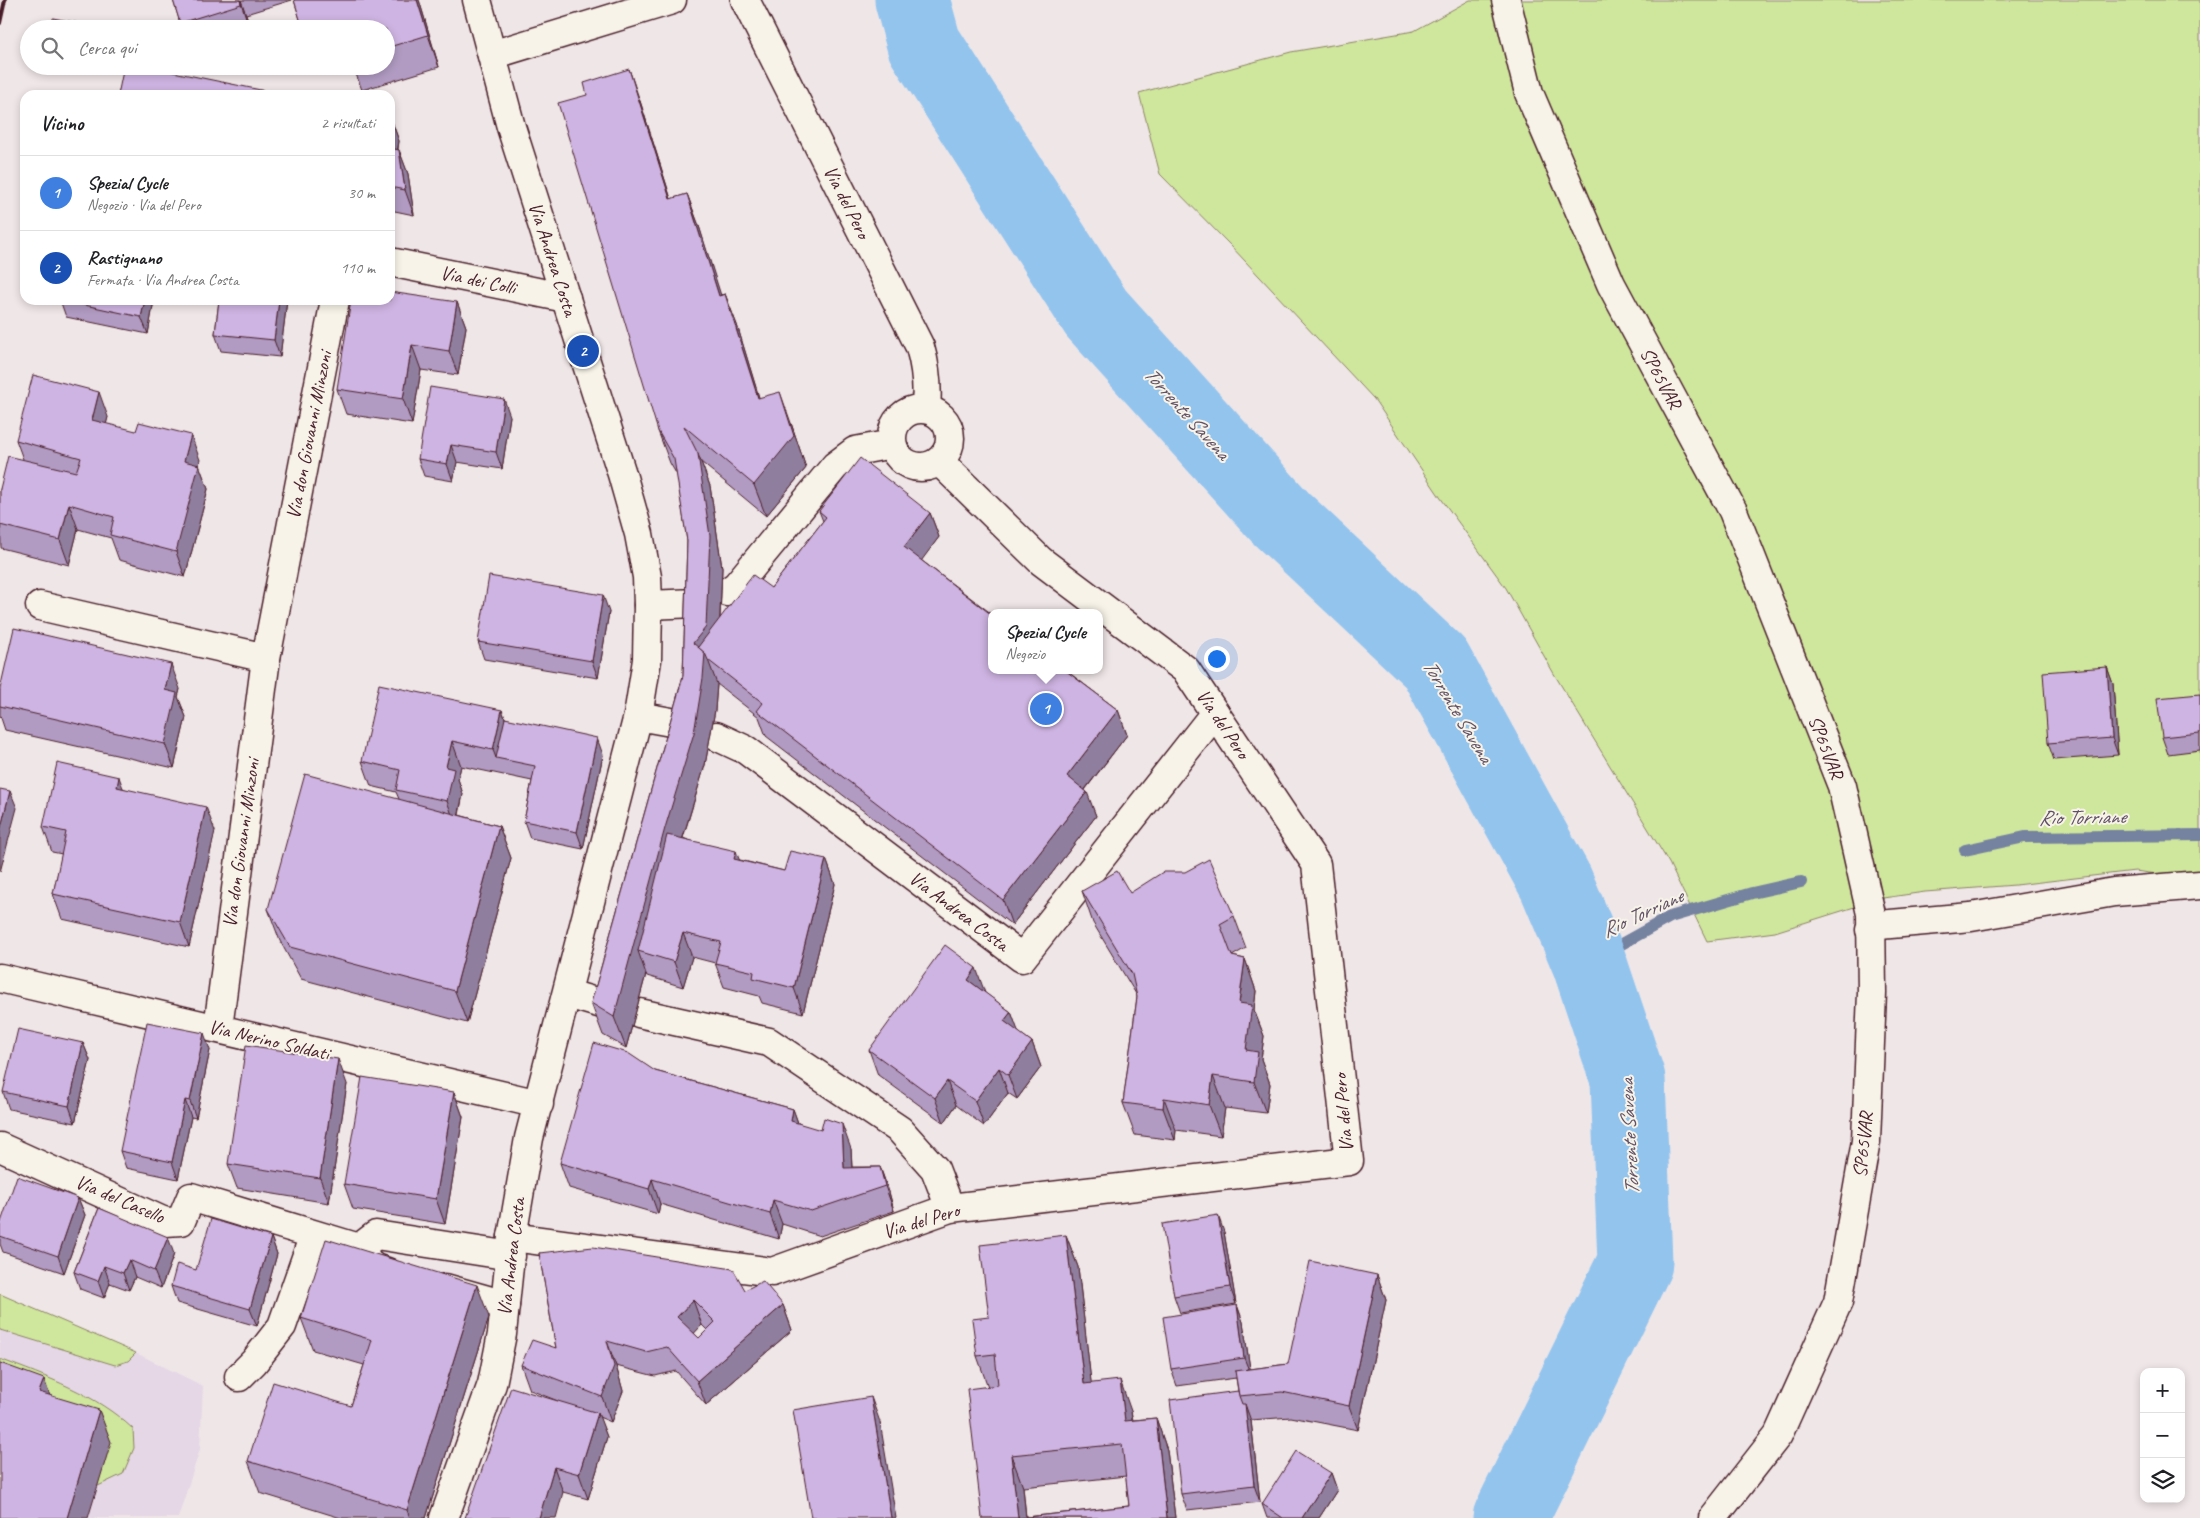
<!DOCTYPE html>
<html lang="it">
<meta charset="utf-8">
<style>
body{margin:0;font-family:Caveat,sans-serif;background:#f6f6f6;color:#202124}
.controls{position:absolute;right:15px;bottom:15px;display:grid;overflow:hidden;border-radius:10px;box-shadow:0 2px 8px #0003}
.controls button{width:45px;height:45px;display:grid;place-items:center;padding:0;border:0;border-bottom:1px solid #e0e0e0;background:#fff;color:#202124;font:25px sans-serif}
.you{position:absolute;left:1216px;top:658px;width:18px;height:18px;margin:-12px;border:4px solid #fff;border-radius:50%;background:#1a73e8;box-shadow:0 0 0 8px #1a73e833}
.badge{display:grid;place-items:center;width:32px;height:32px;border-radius:50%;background:#d93025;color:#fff;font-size:16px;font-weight:700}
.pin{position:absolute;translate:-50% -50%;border:2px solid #fff;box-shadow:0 1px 5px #0006}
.popup{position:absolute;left:988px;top:609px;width:115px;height:65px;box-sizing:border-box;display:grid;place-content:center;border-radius:10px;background:#fff;filter:drop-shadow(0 1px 4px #0005);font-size:16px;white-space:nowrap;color:#757577}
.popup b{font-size:19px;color:#202124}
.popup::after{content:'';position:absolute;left:50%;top:100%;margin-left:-10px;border:10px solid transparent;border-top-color:#fff}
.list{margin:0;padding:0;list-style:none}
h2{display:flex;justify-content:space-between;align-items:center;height:65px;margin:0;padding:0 20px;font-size:21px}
h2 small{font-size:16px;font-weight:400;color:#757577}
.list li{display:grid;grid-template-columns:32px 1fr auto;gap:15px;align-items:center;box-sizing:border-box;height:75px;padding:0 20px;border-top:1px solid #e0e0e0}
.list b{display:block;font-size:19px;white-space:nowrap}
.list p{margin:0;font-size:16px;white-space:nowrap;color:#757577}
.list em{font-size:16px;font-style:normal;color:#757577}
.icon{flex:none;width:28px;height:28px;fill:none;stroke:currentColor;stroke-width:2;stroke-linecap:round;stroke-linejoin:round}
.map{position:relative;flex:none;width:2200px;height:1518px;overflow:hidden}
.search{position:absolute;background:#fff;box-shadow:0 2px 8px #0003;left:20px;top:20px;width:375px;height:55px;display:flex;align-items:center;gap:12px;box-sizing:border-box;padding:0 18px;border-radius:28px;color:#757577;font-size:19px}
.panel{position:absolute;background:#fff;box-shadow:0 2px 8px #0003;left:20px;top:90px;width:375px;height:215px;border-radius:15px}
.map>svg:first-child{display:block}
</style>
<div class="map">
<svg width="2200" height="1518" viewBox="0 0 2200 1518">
<rect width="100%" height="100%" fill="#efe6e7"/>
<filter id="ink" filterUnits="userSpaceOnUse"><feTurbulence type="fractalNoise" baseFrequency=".02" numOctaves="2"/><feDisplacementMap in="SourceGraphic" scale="10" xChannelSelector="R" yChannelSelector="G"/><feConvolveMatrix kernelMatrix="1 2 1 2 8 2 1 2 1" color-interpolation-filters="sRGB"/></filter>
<g filter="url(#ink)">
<polygon fill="#e5d7e6" points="0,1294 136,1353 203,1386 200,1449 178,1518 0,1518"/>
<g fill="#cfe79c" stroke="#8c8364">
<polygon points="1470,0 2200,0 2200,880 2135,871 2015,885 1925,892 1883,898 1775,932 1707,941 1669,863 1553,672 1506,588 1440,497 1374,399 1231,246 1160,174 1139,93 1291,52 1414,31"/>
<polygon points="0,1294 136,1353 128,1361 115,1365 0,1330"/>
<path d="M0,1359c47,18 96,35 133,70l1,19 -11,26 -25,12 -98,-95z"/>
</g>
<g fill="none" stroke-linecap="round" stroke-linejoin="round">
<g stroke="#7582a0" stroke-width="12">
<polyline points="1965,850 2025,837 2200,835"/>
<polyline points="1589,962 1670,917 1752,893 1801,882"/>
</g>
<polyline stroke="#92c4ee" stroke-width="75" points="912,0 924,44 1096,313 1282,519 1435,663 1556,883 1589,962 1628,1079 1635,1263 1510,1518"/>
<defs>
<g id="minor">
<path d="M745,0l175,347c6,21 8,40 6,62"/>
<polyline points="492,55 672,0"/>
<polyline points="390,262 566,298"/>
<circle cx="921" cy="438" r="29"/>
<polyline points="727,592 736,586 835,466 855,451 892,444"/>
<polyline points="648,605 696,603"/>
<polyline points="40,606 266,658"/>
<polyline points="638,716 682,724"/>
<polyline points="716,736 746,750 1022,958 1215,713"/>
<polyline points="1870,930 1879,925 1971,917 2114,892 2200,885"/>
<polyline points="0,978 539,1104"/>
<polyline points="568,994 609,1006"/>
<polyline points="639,1013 769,1042 900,1130 935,1169 950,1208"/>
<polyline points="218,1028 266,658 335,300"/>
<polyline points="0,1147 165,1222 181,1221 191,1197 359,1248 372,1267 387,1272"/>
<polyline points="512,1237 772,1272 950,1208 1349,1161 1316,864 1186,670 1041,561 939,461"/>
<polyline points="359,1248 376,1235 511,1256"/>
<polyline points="445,1288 505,1305"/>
<polyline points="239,1377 254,1362 282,1326 314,1235"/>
</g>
<g id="major">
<polyline points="1506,0 1529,93 1611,284 1733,511 1842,786 1871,914 1872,993 1866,1141 1838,1302 1778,1435 1713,1518"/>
<polyline points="444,1518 492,1384 502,1334 512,1237 529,1138 638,716 647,660 648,605 647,577 639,534 622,474 511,127 477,0"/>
</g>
</defs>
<use href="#minor" stroke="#4a1f2b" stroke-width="31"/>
<use href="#major" stroke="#4a1f2b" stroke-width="31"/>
<use href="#minor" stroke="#f7f3e8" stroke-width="28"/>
<use href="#major" stroke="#f7f3e8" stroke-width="28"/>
<polyline stroke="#4a1f2b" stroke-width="4" points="0,23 5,0"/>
</g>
<g fill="#b19bc2" stroke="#4a1f2b" fill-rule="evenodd">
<polygon points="173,0 292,0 246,14 251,29 182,29"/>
<polygon points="294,0 419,0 439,67 362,90 353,66 386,66 386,29 303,29"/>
<polygon points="316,66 329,66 317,70"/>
<polygon points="640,101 671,199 687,194 699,226 720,295 725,294 737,325 759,398 791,423 806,468 766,516 701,462 710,486 722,568 720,619 771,588 823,521 819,511 930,513 939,537 921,560 1118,710 1127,735 1085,790 1096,816 1012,925 766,736 759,717 717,684 715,710 705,765 683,838 740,860 784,871 826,859 835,884 803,1013 762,1003 759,996 724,987 715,963 692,957 683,987 647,976 646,974 626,1048 603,1035 591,1003 683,676 687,541 677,475 670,463 658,431"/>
<polygon points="390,116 399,141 398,149 399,150 408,174 414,215 390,210"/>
<polygon points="60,300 154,300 148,334 66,317"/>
<polygon points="219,300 287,300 280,357 221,351 215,334"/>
<polygon points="457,302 466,327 458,375 421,370 412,424 346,414 337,389"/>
<polygon points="510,416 502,469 457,462 453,481 424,476 418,459"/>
<polygon points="108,417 106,424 200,460 199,465 208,489 185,577 119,560 111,538 78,529 69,565 1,548 0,489 23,459 16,440"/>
<polygon points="609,612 598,678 484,659 478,642"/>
<polygon points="2107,667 2113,684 2118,755 2054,760 2048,743"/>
<polygon points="0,689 180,689 178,697 186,717 174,768 5,730 0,715"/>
<polygon points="2200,694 2200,750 2168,754 2162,737"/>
<polygon points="502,710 505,718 603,755 583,849 530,838 524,821 532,781 461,766 458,779 463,794 459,815 499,826 511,858 467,1023 301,979 280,941 268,909 399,799 396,792 371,786 362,761"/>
<polygon points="123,788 215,831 189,947 62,919 53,894 62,854 52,852 43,827"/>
<polygon points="1082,891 1130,893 1234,916 1246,948 1232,956 1245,959 1256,991 1254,1010 1264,1036 1261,1059 1270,1084 1266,1113 1225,1108 1221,1136 1176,1130 1175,1140 1135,1135 1123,1103 1137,997 1136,994 1093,923"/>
<polygon points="985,993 1011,1012 1018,1032 1032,1042 1041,1067 1017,1099 1008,1093 984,1126 956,1105 944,1123 878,1075 869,1050"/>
<polygon points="83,1043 90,1060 75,1123 9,1109 3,1092"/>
<polygon points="210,1050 196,1118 191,1117 178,1179 126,1168 120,1151"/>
<polygon points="655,1071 793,1109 798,1123 851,1149 852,1167 880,1167 889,1192 894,1211 820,1236 782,1224 779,1239 660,1204 658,1214 569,1188 560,1163"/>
<polygon points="347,1084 329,1203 237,1188 228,1164"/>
<polygon points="454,1092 463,1117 445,1224 353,1209 344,1184"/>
<polygon points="78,1198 85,1215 64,1273 3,1252 0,1244 0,1225"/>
<polygon points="99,1208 174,1254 161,1288 135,1277 129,1290 110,1283 104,1298 80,1289 74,1272"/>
<polygon points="1224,1232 1236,1304 1180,1313 1174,1296"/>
<path d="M1066,1235l12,32 13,116 40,28 2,9 23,-2 11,32 8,68h-193l6,-131 -11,-31 12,-39zM1126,1476l3,30 -103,11 -3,-30z"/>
<polygon points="271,1237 277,1254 257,1326 177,1303 171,1286 196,1270"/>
<path d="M539,1253l206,37 38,15 9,25 -86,75 -30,-34 -21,5 -39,-10 7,25 -12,31 -12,-5 8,20 -19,62 -25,-7 -98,26 93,-117 -28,-11 -9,-25 35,-17zM702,1325l5,5 -8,8 -5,-5z"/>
<polygon points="1377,1275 1386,1300 1358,1430 1291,1417 1251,1420 1260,1502 1187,1510 1181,1494 1238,1391 1236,1378 1177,1386 1171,1369 1237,1305 1243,1322 1250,1369 1288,1364"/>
<polygon points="489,1317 426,1518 341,1518 260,1493 248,1461 351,1406 364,1365 313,1350 301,1318"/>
<polygon points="1331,1473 1337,1490 1319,1518 1267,1518 1262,1504"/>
</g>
<g fill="#907e9e" stroke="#4a1f2b">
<polygon points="240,0 241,0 251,29 250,29"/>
<polygon points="417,0 419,0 439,67 428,35"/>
<polygon points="79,23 81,29 78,29"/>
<polygon points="629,69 640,101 681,231 670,199"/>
<polygon points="390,116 399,141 394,171 390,161"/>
<polygon points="399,150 408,174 414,215 405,190"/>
<polygon points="687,194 699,226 731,327 719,296"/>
<polygon points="725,294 737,325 769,430 758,398"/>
<polygon points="145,300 154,300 148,334 141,317"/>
<polygon points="279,300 287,300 280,357 274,340"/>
<polygon points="457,302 466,327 458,375 449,351"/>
<polygon points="412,345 421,370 412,424 403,399"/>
<polygon points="99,392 108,417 101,445 92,420"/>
<polygon points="780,392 791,423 806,468 766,516 754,485"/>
<polygon points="504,399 510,416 502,469 496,452"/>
<polygon points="191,435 200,460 196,476 199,465 208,489 185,577 176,552 184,461"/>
<polygon points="451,445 457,462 453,481 447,464"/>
<polygon points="698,454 710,486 722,568 718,659 708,660 717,684 715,710 705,765 676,860 638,951 646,974 626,1048 614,1017 693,643"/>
<polygon points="69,504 78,529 69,565 60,540"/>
<polygon points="930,513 939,537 913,572 904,547"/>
<polygon points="603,595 609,612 598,678 592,661"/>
<polygon points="171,664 180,689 178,697 186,717 174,768 165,744 165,690"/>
<polygon points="2107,667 2113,684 2118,755 2112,738"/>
<polygon points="502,710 511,735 496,758 493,750"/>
<polygon points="1118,710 1127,735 1076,801 1067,776"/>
<polygon points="597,738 603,755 583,849 577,832"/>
<polygon points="452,741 461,766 458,779 463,794 456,826 447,801 446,767"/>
<polygon points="119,777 128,802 117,787"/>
<polygon points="10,791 17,808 0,872 0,831"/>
<polygon points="1087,792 1096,816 1012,925 1003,900"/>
<polygon points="206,807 215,831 189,947 180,922"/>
<polygon points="499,826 511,858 467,1023 455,991"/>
<polygon points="736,851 745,875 734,859"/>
<polygon points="826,859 835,884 803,1013 794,988"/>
<polygon points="683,933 692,957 683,987 674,962"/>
<polygon points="1245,959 1256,991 1254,1010 1264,1036 1261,1059 1270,1084 1266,1113 1254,1082 1246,1050 1239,1003"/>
<polygon points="976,968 985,993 968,980"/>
<polygon points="1011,1012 1020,1036 1004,1021"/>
<polygon points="204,1033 210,1050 196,1118 190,1101"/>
<polygon points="1032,1042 1041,1067 1017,1099 1008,1075"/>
<polygon points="83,1043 90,1060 75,1123 69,1106"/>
<polygon points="338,1059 347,1084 329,1203 320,1178"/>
<polygon points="999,1068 1008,1093 984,1126 975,1101"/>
<polygon points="1213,1076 1225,1108 1221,1136 1209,1105"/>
<polygon points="947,1081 956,1105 944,1123 935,1098"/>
<polygon points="454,1092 463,1117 445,1224 436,1199"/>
<polygon points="1164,1098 1176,1130 1175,1140 1163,1108"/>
<polygon points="185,1100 191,1117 178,1179 172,1162"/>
<polygon points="793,1109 802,1134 791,1121"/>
<polygon points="842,1124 851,1149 853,1192 844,1168"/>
<polygon points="880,1167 889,1192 894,1211 885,1186"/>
<polygon points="652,1179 660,1204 658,1214 649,1189"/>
<polygon points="78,1198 85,1215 64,1273 58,1256"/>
<polygon points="773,1200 782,1224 779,1239 770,1214"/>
<polygon points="1218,1215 1224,1232 1236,1304 1230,1287"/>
<polygon points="1066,1235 1078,1267 1095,1416 1084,1384"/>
<polygon points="168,1237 174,1254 161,1288 154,1271"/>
<polygon points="271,1237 277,1254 257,1326 250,1309"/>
<polygon points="129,1260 135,1277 129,1290 123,1273"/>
<polygon points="104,1266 110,1283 104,1298 98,1281"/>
<polygon points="1377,1275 1386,1300 1358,1430 1349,1406"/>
<polygon points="477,1285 489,1317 426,1518 410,1518 407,1510"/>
<polygon points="693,1300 702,1325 686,1342 677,1317"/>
<polygon points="783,1305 792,1330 706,1405 697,1381"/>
<polygon points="1237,1305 1243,1322 1251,1375 1244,1358"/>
<polygon points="607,1341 616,1366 623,1391 611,1422 602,1397"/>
<polygon points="44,1379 55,1410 39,1392"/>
<polygon points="1120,1380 1131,1411 1136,1453 1125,1421"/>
<polygon points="871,1397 880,1422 896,1518 891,1518"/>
<polygon points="1245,1404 1251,1421 1260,1502 1254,1485"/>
<polygon points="99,1410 111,1442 88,1518 67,1518"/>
<polygon points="598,1413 607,1437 588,1499 579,1474"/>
<polygon points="1156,1418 1167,1450 1175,1518 1167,1518"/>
<polygon points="1011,1455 1023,1487 1026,1518 1018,1518"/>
<polygon points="554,1467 563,1492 556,1518 539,1518"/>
<polygon points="1331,1473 1337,1490 1319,1518 1302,1518"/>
</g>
<g fill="#ceb4e2" stroke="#4a1f2b" fill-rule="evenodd">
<polygon points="173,0 240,0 241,4 180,23"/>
<polygon points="294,0 417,0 428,35 386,48 386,29 341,29 341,27 335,29 303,29"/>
<polygon points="53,18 79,23 78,29 51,29"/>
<polygon points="124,66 144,66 285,95 118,95"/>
<polygon points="629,69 670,199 687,194 719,296 725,294 758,398 780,392 794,436 754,485 684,426 698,454 710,536 706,627 693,643 705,653 703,678 694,733 665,828 614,1017 591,1003 683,676 687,541 674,459 658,431 558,103 587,95 584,83"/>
<polygon points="390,148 399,150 405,190 390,187"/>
<polygon points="390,292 457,302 449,351 412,345 403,399 337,389 351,300 390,300"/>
<polygon points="61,300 145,300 141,317"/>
<polygon points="219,300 279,300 274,340 215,334"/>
<polygon points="33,375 99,392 92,420 136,431 139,422 191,435 184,461 199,465 176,552 110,535 114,517 69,504 60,540 0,525 0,489 8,456 76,472 81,458 16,440"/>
<polygon points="430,387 504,399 496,452 451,445 447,464 418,459"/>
<polygon points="860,458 930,513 904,547 992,615 992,670 1065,670 1118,710 1067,776 1087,792 1003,900 757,711 763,703 708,660 705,653 698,647 753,575 771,588 826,517 819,511"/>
<polygon points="489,576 603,595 592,661 478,642"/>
<polygon points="14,628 171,664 165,690 177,693 165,744 0,706 0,689"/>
<polygon points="2107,667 2112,738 2048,743 2043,672"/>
<polygon points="379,684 502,710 493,750 452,741 446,767 454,769 447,801 396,790 400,770 362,761"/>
<polygon points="2200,694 2200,733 2162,737 2157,698"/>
<polygon points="505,718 597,738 577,832 524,821 535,766 496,758"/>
<polygon points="57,763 119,777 117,787 206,807 180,922 53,894 66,832 43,827"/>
<polygon points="305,774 499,826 455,991 290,947 268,909"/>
<polygon points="0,789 10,791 0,831"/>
<polygon points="667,835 736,851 734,859 784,871 790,851 826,859 794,988 753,978 754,972 715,963 721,942 683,933 674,962 638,951"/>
<polygon points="1209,859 1234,916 1220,924 1232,956 1245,959 1239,1003 1252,1005 1246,1050 1258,1052 1254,1082 1213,1076 1209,1105 1164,1098 1163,1108 1123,1103 1137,997 1132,974 1082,891 1117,871 1130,893 1163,872 1185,872"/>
<polygon points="945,945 976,968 968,980 1011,1012 1004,1021 1032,1042 1008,1075 999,1068 975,1101 947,1081 935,1098 869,1050"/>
<polygon points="147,1022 204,1033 190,1101 185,1100 172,1162 120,1151"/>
<polygon points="18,1029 83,1043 69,1106 3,1092"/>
<polygon points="594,1043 628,1053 655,1071 793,1109 791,1121 821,1130 824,1118 842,1124 844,1168 880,1167 885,1186 811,1211 773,1200 770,1214 652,1179 649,1189 560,1163"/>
<polygon points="246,1045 338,1059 320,1178 228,1164"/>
<polygon points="362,1077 454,1092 436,1199 344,1184"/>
<polygon points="17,1176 78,1198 58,1256 0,1236 0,1225"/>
<polygon points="99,1208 168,1237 154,1271 129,1260 123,1273 104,1266 98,1281 74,1272"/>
<polygon points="1218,1215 1230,1287 1174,1296 1162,1224"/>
<polygon points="211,1219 271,1237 250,1309 171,1286 177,1264 196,1270"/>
<path d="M1066,1235l18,149 36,-4 5,41 31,-3 11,100h-185l-15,-129 31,-4 -3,-31 -18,2 -5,-37 17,-2 -9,-72zM1122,1444l7,62 -111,12 -7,-63z"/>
<polygon points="326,1239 477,1285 407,1510 248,1461 273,1382 351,1406 372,1340 301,1318"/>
<path d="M593,1247l140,22 12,21 18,-9 20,24 -86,76 -30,-34 -21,5 -39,-11 7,25 -12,31 -81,-32 11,-25 24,8 -17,-95zM693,1300l22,22 -16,16 -22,-21z"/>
<polygon points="1310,1261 1377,1275 1349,1406 1282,1392 1239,1396 1235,1371 1288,1364"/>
<polygon points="1237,1305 1244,1358 1171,1369 1163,1317"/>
<polygon points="0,1363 44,1379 39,1392 99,1410 67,1518 0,1518"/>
<polygon points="511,1387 598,1413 579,1474 554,1467 539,1518 465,1518"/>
<polygon points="1238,1391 1239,1396 1242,1404 1245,1404 1254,1485 1181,1494 1170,1400"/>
<polygon points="871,1397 891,1518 811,1518 793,1410"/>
<polygon points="1296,1451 1331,1473 1302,1518 1283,1518 1262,1504"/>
</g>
</g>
<g text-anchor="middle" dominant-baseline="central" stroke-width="4" stroke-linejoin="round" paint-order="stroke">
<g font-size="20" fill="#4a1f2b" stroke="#f7f3e8">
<text transform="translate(847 202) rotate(63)">Via del Pero</text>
<text transform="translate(553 259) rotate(72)">Via Andrea Costa</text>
<text transform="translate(478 280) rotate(12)">Via dei Colli</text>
<text transform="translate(1661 378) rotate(62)">SP65VAR</text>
<text transform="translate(309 435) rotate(-79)">Via don Giovanni Minzoni</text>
<text transform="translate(1223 724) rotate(56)">Via del Pero</text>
<text transform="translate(1826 747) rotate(69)">SP65VAR</text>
<text transform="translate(241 843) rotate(-82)">Via don Giovanni Minzoni</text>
<text transform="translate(959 911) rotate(37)">Via Andrea Costa</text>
<text transform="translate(269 1040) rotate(13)">Via Nerino Soldati</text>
<text transform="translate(1343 1113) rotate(-95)">Via del Pero</text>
<text transform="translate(1863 1145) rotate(-84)">SP65VAR</text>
<text transform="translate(120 1199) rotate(23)">Via del Casello</text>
<text transform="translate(921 1221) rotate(-17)">Via del Pero</text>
<text transform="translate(511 1257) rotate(-83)">Via Andrea Costa</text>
</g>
<g font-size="21" font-style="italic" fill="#605166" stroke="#f7f3e8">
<text transform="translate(1187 413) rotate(48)">Torrente Savena</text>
<text transform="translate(1458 711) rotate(59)">Torrente Savena</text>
<text transform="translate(2082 817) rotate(-1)">Rio Torriane</text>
<text transform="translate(1642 913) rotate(-25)">Rio Torriane</text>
<text transform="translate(1629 1137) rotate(-93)">Torrente Savena</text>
</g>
</g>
</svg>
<div class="controls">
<button>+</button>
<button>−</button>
<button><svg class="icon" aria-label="layers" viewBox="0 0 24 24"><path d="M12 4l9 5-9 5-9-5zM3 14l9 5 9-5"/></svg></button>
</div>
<div class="you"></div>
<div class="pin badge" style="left:1046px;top:709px;background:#3f7fe0">1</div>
<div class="popup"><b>Spezial Cycle</b>Negozio</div>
<div class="pin badge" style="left:583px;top:351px;background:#1a4fb4">2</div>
<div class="search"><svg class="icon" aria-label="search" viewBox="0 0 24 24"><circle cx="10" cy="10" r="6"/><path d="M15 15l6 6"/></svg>Cerca qui</div>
<section class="panel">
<h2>Vicino<small>2 risultati</small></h2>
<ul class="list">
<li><span class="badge" style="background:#3f7fe0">1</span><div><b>Spezial Cycle</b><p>Negozio · Via del Pero</p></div><em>30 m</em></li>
<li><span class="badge" style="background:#1a4fb4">2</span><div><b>Rastignano</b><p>Fermata · Via Andrea Costa</p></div><em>110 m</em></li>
</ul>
</section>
</div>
